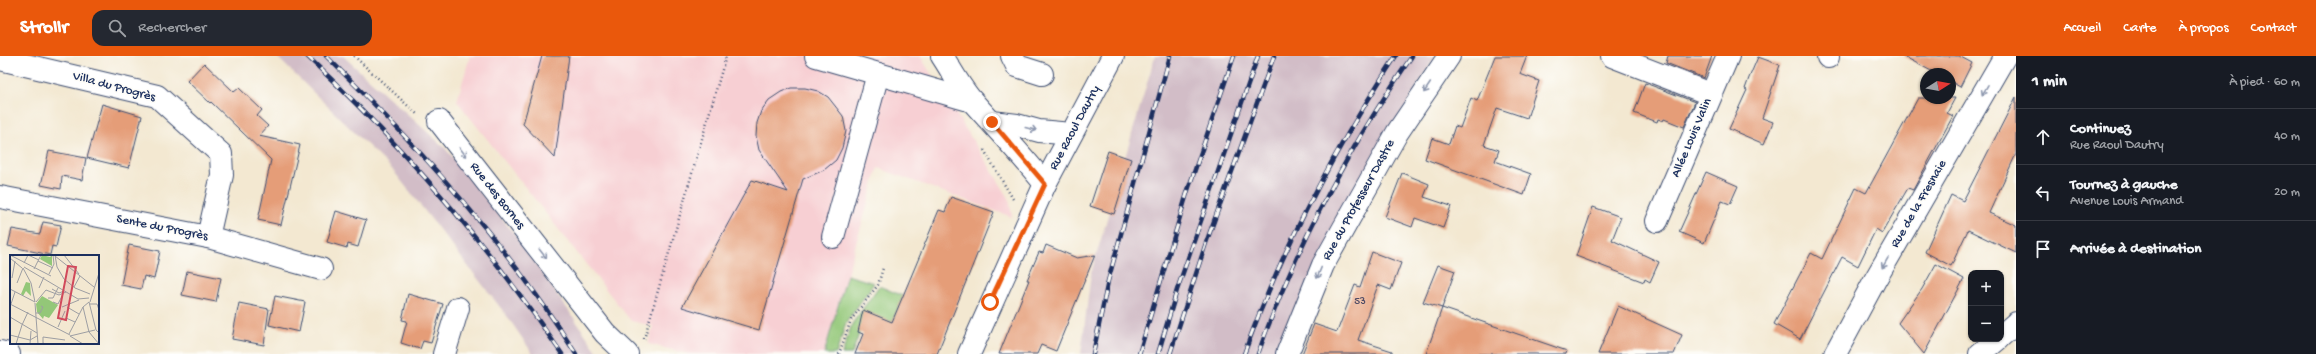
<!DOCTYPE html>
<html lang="fr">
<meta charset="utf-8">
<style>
body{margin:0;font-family:"Gochi Hand",sans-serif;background:#242831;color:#f1f3f6}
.controls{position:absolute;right:12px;bottom:12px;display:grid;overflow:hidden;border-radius:8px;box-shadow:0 1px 3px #0004}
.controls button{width:36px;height:36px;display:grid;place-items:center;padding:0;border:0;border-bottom:1px solid #363941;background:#171b24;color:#f1f3f6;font:20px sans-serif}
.compass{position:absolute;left:1920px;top:12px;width:36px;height:36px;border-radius:50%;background:#171b24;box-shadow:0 1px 3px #0004;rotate:79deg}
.stop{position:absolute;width:12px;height:12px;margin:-9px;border:3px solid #ea580c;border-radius:50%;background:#fff}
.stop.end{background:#ea580c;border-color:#fff;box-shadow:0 1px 4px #0008}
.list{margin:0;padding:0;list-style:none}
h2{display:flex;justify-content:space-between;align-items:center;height:52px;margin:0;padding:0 16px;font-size:17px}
h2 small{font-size:13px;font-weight:400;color:#9ea1a6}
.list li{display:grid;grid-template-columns:26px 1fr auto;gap:12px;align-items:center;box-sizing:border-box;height:56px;padding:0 16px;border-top:1px solid #363941}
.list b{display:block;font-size:15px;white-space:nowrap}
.list p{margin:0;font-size:13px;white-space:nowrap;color:#9ea1a6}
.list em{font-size:13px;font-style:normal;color:#9ea1a6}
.icon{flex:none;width:22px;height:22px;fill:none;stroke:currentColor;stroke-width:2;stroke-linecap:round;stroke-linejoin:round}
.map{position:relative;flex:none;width:2016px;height:298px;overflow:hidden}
header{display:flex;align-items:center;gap:24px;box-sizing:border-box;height:56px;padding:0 20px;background:#ea580c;color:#fff}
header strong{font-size:19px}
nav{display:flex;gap:22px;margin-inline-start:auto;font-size:14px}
.search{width:280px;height:36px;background:#242831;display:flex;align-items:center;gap:10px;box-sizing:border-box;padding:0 14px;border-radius:12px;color:#9ea1a6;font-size:15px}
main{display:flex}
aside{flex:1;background:#171b24}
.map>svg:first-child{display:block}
</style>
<header>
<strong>Strollr</strong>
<div class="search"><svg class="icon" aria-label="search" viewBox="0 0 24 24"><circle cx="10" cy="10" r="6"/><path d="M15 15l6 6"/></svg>Rechercher</div>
<nav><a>Accueil</a><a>Carte</a><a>À propos</a><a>Contact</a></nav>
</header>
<main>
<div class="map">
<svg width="2016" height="298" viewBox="0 0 2016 298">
<rect width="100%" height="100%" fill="#fdfcf7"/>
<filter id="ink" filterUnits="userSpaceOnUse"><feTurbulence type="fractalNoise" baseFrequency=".025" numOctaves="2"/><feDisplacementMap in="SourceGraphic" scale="8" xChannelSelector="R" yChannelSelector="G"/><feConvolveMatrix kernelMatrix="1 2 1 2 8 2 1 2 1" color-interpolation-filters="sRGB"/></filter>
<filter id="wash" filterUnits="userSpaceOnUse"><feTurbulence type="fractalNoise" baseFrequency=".012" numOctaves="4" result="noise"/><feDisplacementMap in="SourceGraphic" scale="16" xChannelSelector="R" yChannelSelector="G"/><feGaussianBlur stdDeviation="0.9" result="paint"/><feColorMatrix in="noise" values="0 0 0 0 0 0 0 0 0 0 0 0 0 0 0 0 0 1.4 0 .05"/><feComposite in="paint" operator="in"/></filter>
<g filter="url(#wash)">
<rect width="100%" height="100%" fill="#f3e8d1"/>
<polygon fill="#f7cfd3" points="470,0 920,0 1009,142 1012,161 878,112 824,298 689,298 648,288 653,270 631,265 457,45"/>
<g fill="#d2bdc7">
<polygon points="276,0 343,0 445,92 519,184 599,298 533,298 507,260 392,113"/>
<polygon points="1155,0 1435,0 1330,183 1282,298 1081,298 1091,217"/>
</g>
<g fill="#93c778" stroke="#577b6b">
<polygon points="847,219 874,227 846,267 836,298 824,298"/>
<polygon points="879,230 903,240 892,266 863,255 858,281 852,298 842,298 852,268"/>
</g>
<g id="blocks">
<g fill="#e59d78">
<polygon points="542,0 569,0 555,102 523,68"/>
<polygon points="1495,0 1527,0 1520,18 1539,25 1527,62 1497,52 1484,89 1499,94 1495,105 1531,118 1524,139 1425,103 1432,82 1449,88 1455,70 1460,72 1471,42 1477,45"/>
<polygon points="1668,0 1712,0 1704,22 1666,7"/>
<polygon points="1903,0 1959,0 1972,7 1960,31 1950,25 1950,18 1937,18"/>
<polygon points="1758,1 1780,9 1762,62 1773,66 1764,88 1729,73 1747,34 1745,33 1749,22"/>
<polygon points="204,7 234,36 239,32 262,54 257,60 268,70 259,80 300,89 281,169 258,164 271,104 211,46 210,47 187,25"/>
<polygon points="1645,27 1695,46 1684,71 1664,63 1663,65 1658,63 1657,66 1634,57"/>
<polygon points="791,32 805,32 818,35 828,41 843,60 846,75 842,92 836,104 824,114 803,123 759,274 682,251 752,124 788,136 759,94 756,80 757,67 761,55 769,44 781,36"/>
<polygon points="2016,41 2016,98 1989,157 2016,169 2016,197 1968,174 1951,210 1925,196 1951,139 1963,145"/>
<polygon points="1918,42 1955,42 1947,57 1953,60 1913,134 1908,132 1882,177 1876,173 1858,210 1842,201 1800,283 1774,268 1811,197 1822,203 1856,132 1866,137"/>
<polygon points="102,48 142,60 129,112 87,102"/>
<polygon points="49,95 86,102 82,124 62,120 61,133 41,129"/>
<polygon points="1108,95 1131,103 1114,158 1090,150"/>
<polygon points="1706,116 1738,130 1730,148 1722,145 1704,187 1679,176"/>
<polygon points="1402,117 1429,128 1424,141 1451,150 1443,172 1415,162 1412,171 1385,161"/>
<polygon points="951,141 994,156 937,298 855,298 863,278 858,276 863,254 892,266 939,154 945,156"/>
<polygon points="1593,151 1621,161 1612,184 1659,206 1650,226 1645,223 1644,226 1576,200"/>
<polygon points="336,155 366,164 358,191 348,188 347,192 327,186"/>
<polygon points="43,166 61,169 56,191 52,190 50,199 8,190 12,173 40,178"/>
<polygon points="129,189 160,195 154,223 144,220 141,233 121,229"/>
<polygon points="1046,189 1077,202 1095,199 1056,295 1041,289 1037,298 999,298 1029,224 1027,224 1039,196 1043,197"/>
<polygon points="1372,196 1401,207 1391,234 1378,229 1358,284 1392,295 1392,298 1302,298 1314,268 1337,276 1355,229 1360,231"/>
<polygon points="1936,208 1964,223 1924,298 1898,267 1922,233"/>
<polygon points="1438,209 1455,215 1442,252 1567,295 1566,298 1426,298 1442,252 1423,246"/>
<polygon points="187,215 221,222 216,246 182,239"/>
<polygon points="408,238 443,248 431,287 423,285 420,293 401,287 407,265 402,264"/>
<polygon points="275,240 305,246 299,276 269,269"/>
<polygon points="239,247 269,253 264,289 232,283"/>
<polygon points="1618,250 1682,279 1674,298 1598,298"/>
</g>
</g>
</g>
<g filter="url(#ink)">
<use href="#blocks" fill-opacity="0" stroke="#3b4b6f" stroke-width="1"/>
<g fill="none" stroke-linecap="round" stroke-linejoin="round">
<defs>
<g id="minor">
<polyline points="816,0 972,45"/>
<path d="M942,0c10,15 19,33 31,46 24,27 49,53 72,82"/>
<polyline points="1012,0 1017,10 1042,18"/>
<polyline points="1612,0 1710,38"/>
<polyline points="1828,1 1828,0"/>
<polyline points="0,3 157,40 221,98 222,119 208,181"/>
<polyline points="439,65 605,277 627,298"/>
<polyline points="992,66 1017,69 1039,75 1071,78"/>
<polyline points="0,141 208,181 321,213"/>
<polyline points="1657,165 1728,0"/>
<polyline points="833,181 878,18"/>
<polyline points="2001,280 2016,267"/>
<polyline points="0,296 9,298"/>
<polyline points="444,298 458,252"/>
<polyline points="969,298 1045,128 1113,0"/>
<polyline points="1287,298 1323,209 1397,77 1449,0"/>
<polyline points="1835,298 1875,224 2005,0"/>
<polyline points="1980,298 1998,283"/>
</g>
</defs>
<use href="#minor" stroke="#3b4b6f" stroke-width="24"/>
<g stroke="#3b4b6f" stroke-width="2.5" stroke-dasharray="1 3" stroke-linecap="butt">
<polyline points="354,0 418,59"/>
<polyline points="984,94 1013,143"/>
<polyline points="644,283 726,0"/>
<polyline points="839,298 851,264 878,229 883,212"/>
</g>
<use href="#minor" stroke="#fff" stroke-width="22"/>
<defs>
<g id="rail">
<path d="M307,0c96,90 181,189 255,298"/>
<path d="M326,0c93,91 181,188 250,298"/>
<polyline points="1093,298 1108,225 1170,0"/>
<polyline points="1139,298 1188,134 1234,0"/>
<polyline points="1158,298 1177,234 1258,0"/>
<polyline points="1170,298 1206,187 1274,0"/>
<path d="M1244,298c38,-106 90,-204 152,-298"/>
<path d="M1258,298c37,-106 90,-205 154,-298"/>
</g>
</defs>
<use href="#rail" stroke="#1b2f5e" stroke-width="4.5"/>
<use href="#rail" stroke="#fdfcf7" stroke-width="3" stroke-dasharray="9" stroke-linecap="butt"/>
</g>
<defs><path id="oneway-shaft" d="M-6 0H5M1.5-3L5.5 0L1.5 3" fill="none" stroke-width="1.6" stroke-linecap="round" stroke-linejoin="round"/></defs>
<g stroke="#8d97ae">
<use href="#oneway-shaft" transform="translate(1427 32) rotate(124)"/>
<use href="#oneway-shaft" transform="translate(1985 34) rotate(120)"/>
<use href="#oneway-shaft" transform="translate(1031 73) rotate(15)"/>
<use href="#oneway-shaft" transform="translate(463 96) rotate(52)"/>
<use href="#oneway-shaft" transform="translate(543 198) rotate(52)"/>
<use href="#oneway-shaft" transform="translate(1885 207) rotate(120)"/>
<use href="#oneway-shaft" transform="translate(1319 217) rotate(112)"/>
</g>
</g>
<g fill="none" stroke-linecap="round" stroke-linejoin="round" filter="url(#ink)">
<polyline stroke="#ea580c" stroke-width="5" points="990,246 1045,128 992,66"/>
</g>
<g text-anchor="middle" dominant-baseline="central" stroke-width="3" stroke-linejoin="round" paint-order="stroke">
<g font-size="11" fill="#4e4a64">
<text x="1360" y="246">53</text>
</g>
<g font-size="13" fill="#1b2f5e" stroke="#fdfcf7">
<text transform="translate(114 31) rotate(15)">Villa du Progrès</text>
<text transform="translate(1075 72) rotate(-62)">Rue Raoul Dautry</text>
<text transform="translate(1692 82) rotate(-67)">Allée Louis Valin</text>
<text transform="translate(497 140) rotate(52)">Rue des Bornes</text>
<text transform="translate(1359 144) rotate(-61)">Rue du Professeur Dastre</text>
<text transform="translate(1919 148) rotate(-60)">Rue de la Fresnaie</text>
<text transform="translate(162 172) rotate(11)">Sente du Progrès</text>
</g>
</g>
<g transform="translate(10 199)">
<rect width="89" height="89" fill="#f3e8d1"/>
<path d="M32,0l8,2 2,-2v11l-12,-7zM16,27l4,1 1,13 -5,-5 -3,5 -2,-2zM32,41l16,9 -9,13 -5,-2 -1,3 -6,-7 -1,-8z" fill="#93c778"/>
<path fill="none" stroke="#9d9ea3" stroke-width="1" d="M0,0l41,21M45,0l2,12 7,12 11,9 15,6M54,0l15,19M45,1l39,31M0,3l12,10M28,6l15,7M14,8l4,-8 11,5M14,12l54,32 11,-1M13,13l8,15 4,19M24,14l7,-14M39,19l5,-10 -1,-9M2,23l3,-17M7,28l6,-15M64,32l6,-11M29,33l5,-11M0,34l25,13M42,34l7,4 5,-2M38,43h5l5,-10M26,47l10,-12 13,5 7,-3M43,47l5,2 5,-10M79,47l7,28 3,3M80,47l9,-29M25,48l3,41M0,49l60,31M1,49l4,-12M80,49h7l2,6M52,52l17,-7M57,52l12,7M73,52l6,25 10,12M26,58h4l3,-6 -2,-1M0,62l27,16M55,66l1,-3 9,4M12,70l6,-13M48,72l7,-16M59,79l14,-27 6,-5M0,80l20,5 7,-4M60,81l13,8M60,81l25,-6M6,89l6,-19M20,89l1,-13M35,89l-2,-1v-6l22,3"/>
<path fill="#d1495b" fill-opacity="0.15" stroke="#d1495b" stroke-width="2" d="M58,11l8,1 -10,53 -8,-2z"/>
<rect width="89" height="89" fill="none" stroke="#1b2f5e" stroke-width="2"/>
</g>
</svg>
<div class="controls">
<button>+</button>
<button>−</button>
</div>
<svg class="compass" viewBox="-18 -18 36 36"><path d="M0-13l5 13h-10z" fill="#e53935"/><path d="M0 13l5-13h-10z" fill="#9ea1a6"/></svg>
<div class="stop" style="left:990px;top:246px"></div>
<div class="stop end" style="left:992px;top:66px"></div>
</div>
<aside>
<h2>1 min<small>À pied · 60 m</small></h2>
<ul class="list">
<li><svg class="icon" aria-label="ahead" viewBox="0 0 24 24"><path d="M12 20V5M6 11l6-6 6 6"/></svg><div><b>Continuez</b><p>Rue Raoul Dautry</p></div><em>40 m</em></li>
<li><svg class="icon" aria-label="left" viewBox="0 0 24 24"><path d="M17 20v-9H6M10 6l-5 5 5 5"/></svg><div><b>Tournez à gauche</b><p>Avenue Louis Armand</p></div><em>20 m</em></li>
<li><svg class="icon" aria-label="arrive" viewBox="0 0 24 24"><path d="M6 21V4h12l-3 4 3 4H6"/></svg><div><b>Arrivée à destination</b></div></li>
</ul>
</aside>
</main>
